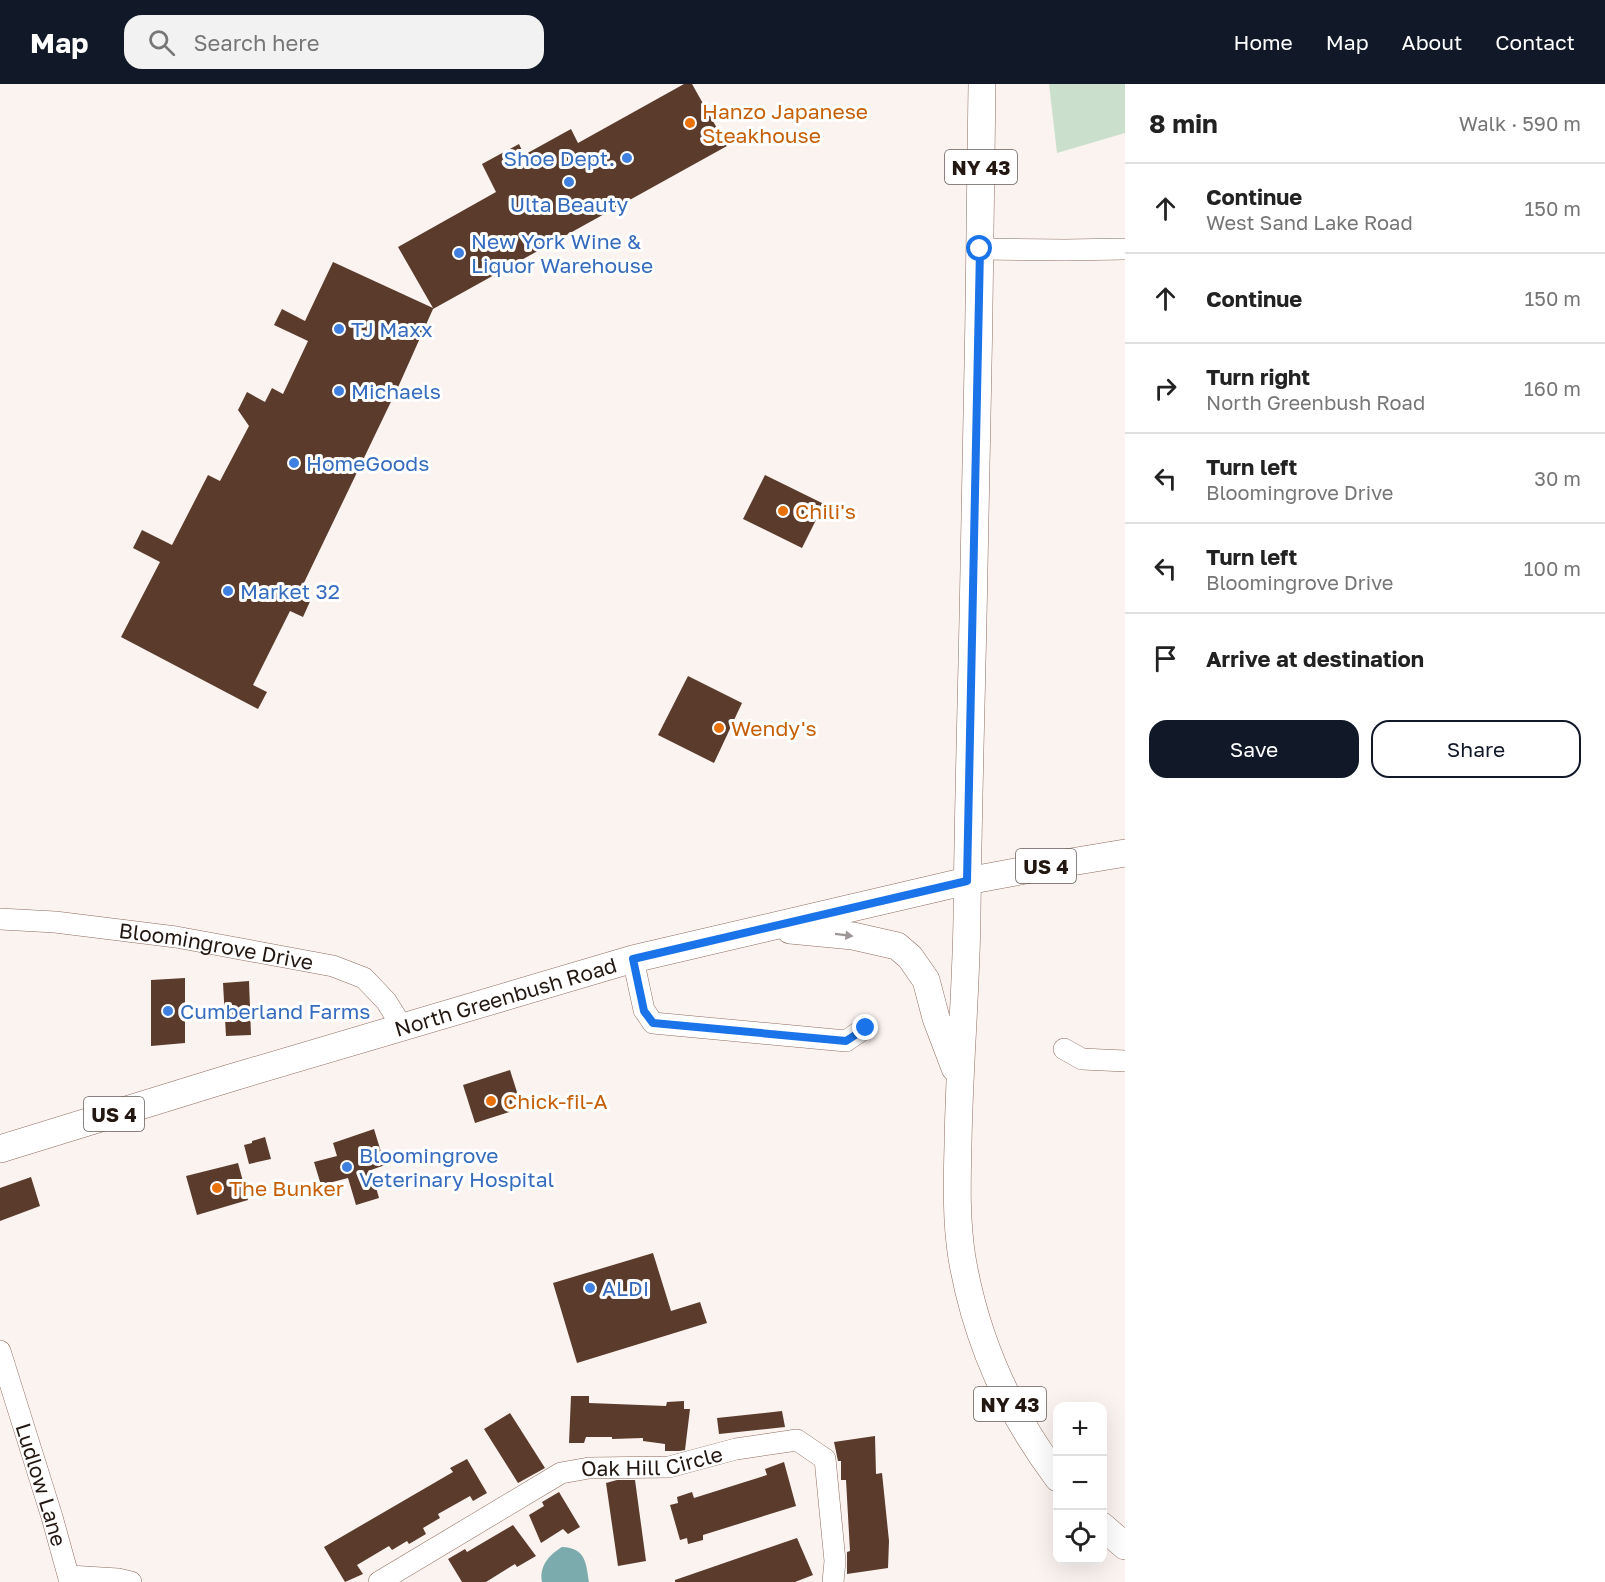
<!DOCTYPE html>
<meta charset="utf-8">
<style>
body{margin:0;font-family:"Golos Text",sans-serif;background:#f2f2f2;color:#222}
.controls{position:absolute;right:18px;bottom:18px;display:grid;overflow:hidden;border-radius:12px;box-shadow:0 6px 24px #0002}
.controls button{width:54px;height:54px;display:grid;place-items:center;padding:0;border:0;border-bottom:2px solid #e0e0e0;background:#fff;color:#222;font:30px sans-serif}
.stop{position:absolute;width:18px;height:18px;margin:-14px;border:4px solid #1a73e8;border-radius:50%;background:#fff}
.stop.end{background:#1a73e8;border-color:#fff;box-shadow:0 2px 6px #0008}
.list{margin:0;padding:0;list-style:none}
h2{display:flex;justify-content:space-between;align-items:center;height:78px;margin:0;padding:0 24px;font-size:26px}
h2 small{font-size:20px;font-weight:400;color:#767676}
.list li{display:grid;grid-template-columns:39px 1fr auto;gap:18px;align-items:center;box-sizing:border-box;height:90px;padding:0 24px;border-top:2px solid #e0e0e0}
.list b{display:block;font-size:22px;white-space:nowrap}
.list p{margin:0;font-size:20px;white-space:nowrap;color:#767676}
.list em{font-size:20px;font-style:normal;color:#767676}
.actions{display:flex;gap:12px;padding:18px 24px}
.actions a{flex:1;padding:14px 0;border:2px solid #111827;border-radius:18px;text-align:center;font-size:21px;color:#111827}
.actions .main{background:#111827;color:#fff}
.icon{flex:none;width:33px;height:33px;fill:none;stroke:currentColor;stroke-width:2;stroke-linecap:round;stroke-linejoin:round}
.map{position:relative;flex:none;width:1125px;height:1498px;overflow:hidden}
header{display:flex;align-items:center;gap:36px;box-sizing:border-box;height:84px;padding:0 30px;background:#111827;color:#fff}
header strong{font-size:28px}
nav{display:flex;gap:33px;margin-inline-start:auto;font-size:21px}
.search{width:420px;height:54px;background:#f2f2f2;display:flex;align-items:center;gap:15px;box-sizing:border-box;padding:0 21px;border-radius:18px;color:#767676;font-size:22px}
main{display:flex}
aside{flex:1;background:#fff}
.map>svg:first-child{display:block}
</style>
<header>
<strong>Map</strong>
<div class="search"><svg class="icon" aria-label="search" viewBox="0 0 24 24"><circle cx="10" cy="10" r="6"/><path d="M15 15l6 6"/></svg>Search here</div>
<nav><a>Home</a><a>Map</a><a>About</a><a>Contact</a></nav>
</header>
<main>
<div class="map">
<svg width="1125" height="1498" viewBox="0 0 1125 1498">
<rect width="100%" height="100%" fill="#fbf3f0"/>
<polygon fill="#cae0cc" points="1049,0 1125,0 1125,49 1057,69"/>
<path fill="#7babac" d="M562,1463c24,1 24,16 27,35h-47c-3,-16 7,-27 20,-35z"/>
<g fill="#5a3b2c">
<polygon points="684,0 692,0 727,62 433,225 399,301 300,507 312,513 303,533 290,527 253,601 267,608 258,625 121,553 160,478 133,464 142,446 172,461 208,391 220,397 249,342 238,326 247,308 265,318 272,304 283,310 308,257 274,241 282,225 305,237 333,178 433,224 398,163 496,108 482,80 519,60 524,71 571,45 578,59"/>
<polygon points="765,391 824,420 802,464 743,435"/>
<polygon points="688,592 742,619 714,679 658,651"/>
<polygon points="185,894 185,959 151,962 151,896"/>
<polygon points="249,897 251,951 226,952 223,899"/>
<polygon points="510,986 522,1024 475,1039 463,1001"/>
<polygon points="374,1045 385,1081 371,1086 379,1114 356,1121 348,1094 321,1101 314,1078 337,1072 333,1059"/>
<polygon points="265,1053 271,1075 249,1080 244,1061 252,1059 252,1057"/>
<polygon points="238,1079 248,1116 197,1131 186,1092"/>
<polygon points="31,1093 40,1122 0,1137 0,1104"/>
<polygon points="653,1169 671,1227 700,1218 707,1239 577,1279 553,1199"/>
<polygon points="571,1312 589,1312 589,1319 666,1322 667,1318 684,1317 684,1325 690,1325 685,1366 679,1367 665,1367 665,1360 643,1357 643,1354 612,1355 612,1353 586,1353 584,1359 569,1359"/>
<polygon points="782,1327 785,1343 719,1350 717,1334"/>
<polygon points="510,1329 545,1384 518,1399 484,1345"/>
<polygon points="875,1352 876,1390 882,1389 889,1457 888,1484 847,1490 847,1468 850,1467 846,1396 841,1396 841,1377 838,1377 834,1358"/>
<polygon points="467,1375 487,1409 473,1417 470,1412 438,1430 440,1434 423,1444 426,1450 409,1460 407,1457 392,1466 389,1462 357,1481 363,1490 345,1498 324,1463 453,1388 450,1384"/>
<polygon points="784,1378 796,1422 703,1451 703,1456 688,1460 687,1454 680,1456 670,1421 678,1419 677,1413 692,1408 694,1414 767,1391 765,1385"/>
<polygon points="617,1396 635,1396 646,1477 618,1482 606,1399"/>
<polygon points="559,1408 580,1443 568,1450 563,1445 541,1459 529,1431 544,1422 542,1418"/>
<polygon points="513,1441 536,1472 517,1483 515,1480 486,1498 462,1498 448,1475 465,1465 467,1468"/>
<polygon points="797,1454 813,1491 795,1498 675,1498 675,1496"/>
</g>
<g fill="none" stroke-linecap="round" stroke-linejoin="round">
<defs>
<g id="minor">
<polyline points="980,165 1065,166 1125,165"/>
<path id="s1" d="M0,835l55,3 121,15 157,29 31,12 22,23 17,27"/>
<polyline points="633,875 644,926 653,939 846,957 865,944"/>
<polyline points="1064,965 1082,975 1125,977"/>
<path id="s2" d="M0,1267l52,166 18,65"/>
<polyline points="69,1492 118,1495 131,1498"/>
<path id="s3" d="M379,1498l182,-109 28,-5 80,-1 67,-18 61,-9 28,19 10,102 -2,21"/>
</g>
<g id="major">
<path d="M982,0c-2,161 -4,323 -8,484 -2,116 -6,233 -7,349 -1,76 -8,152 -9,228 -1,37 -2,76 4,113 14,82 46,154 96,220"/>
<polyline points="790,846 853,852 897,862 910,873 926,896 936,934 955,984"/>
<path id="s4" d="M0,1065l227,-70 406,-120 334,-78 86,-16 72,-12"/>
<polyline points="1102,1442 1125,1462"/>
</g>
</defs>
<use href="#minor" stroke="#8e6d5f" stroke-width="22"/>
<use href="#major" stroke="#8e6d5f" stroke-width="28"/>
<use href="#minor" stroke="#fff" stroke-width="21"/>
<use href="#major" stroke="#fff" stroke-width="27"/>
</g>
<defs><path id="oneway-solid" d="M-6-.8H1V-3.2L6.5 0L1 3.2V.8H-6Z" transform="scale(1.5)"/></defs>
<use fill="#9c9794" href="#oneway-solid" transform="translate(844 851) rotate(7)"/>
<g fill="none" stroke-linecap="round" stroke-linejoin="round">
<polyline stroke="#1a73e8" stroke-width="8" points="866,944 846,957 653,939 644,927 633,875 967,797 980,165"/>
</g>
<g fill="#e8710a" stroke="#fff" stroke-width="2">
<circle cx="690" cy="39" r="6"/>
<circle cx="783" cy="427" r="6"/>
<circle cx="719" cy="644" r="6"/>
<circle cx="491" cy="1017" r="6"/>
<circle cx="217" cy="1104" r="6"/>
</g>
<g fill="#3f7fe0" stroke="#fff" stroke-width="2">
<circle cx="627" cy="74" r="6"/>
<circle cx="569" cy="98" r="6"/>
<circle cx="459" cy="169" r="6"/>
<circle cx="339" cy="245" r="6"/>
<circle cx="339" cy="307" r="6"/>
<circle cx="294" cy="379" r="6"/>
<circle cx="228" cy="507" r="6"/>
<circle cx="168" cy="927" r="6"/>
<circle cx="347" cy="1083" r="6"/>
<circle cx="590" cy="1204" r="6"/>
</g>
<g text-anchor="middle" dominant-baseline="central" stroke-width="6" stroke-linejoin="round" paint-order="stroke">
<g fill="#fff" stroke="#655d58" stroke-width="1.5">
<rect x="945" y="66" width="72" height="34" rx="4.5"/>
<rect x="1016" y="765" width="60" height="34" rx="4.5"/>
<rect x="84" y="1013" width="60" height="34" rx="4.5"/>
<rect x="974" y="1303" width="72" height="34" rx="4.5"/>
</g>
<g font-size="20" font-weight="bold" fill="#231711">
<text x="981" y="83">NY 43</text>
<text x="1046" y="782">US 4</text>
<text x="114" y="1030">US 4</text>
<text x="1010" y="1320">NY 43</text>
</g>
<g font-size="21" fill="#c56008" stroke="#fff" text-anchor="start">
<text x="702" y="27">Hanzo Japanese<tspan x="702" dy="24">Steakhouse</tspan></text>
<text x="795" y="427">Chili's</text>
<text x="731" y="644">Wendy's</text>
<text x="503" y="1017">Chick-fil-A</text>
<text x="229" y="1104">The Bunker</text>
</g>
<g font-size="21" fill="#366cbe" stroke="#fff" text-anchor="start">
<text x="615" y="74" text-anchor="end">Shoe Dept.</text>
<text x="569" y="120" text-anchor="middle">Ulta Beauty</text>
<text x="471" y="157">New York Wine &amp;<tspan x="471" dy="24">Liquor Warehouse</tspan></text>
<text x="351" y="245">TJ Maxx</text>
<text x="351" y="307">Michaels</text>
<text x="306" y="379">HomeGoods</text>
<text x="240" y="507">Market 32</text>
<text x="180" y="927">Cumberland Farms</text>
<text x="359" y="1071">Bloomingrove<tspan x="359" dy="24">Veterinary Hospital</tspan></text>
<text x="602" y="1204">ALDI</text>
</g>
<g font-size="21" fill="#231711" stroke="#fff">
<text stroke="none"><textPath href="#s1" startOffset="218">Bloomingrove Drive</textPath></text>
<text stroke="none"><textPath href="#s4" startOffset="528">North Greenbush Road</textPath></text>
<text stroke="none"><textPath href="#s3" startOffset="304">Oak Hill Circle</textPath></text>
<text stroke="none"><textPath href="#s2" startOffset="140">Ludlow Lane</textPath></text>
</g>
</g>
</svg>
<div class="controls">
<button>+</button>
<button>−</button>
<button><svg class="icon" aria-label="locate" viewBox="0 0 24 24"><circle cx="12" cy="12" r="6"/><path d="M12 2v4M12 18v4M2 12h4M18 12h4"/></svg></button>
</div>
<div class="stop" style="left:980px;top:165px"></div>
<div class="stop end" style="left:866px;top:944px"></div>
</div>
<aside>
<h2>8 min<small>Walk · 590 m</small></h2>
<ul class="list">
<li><svg class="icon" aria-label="ahead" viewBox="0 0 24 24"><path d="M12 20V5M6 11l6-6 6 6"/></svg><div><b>Continue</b><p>West Sand Lake Road</p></div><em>150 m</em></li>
<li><svg class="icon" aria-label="ahead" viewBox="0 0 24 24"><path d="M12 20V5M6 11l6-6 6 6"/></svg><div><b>Continue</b></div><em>150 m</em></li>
<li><svg class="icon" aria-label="right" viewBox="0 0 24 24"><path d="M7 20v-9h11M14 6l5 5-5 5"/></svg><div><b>Turn right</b><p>North Greenbush Road</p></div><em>160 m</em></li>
<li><svg class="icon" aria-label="left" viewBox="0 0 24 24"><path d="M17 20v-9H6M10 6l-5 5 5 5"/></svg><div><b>Turn left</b><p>Bloomingrove Drive</p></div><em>30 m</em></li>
<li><svg class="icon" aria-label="left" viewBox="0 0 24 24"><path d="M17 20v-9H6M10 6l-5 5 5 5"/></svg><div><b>Turn left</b><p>Bloomingrove Drive</p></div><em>100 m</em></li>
<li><svg class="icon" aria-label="arrive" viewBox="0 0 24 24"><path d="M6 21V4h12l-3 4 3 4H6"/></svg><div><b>Arrive at destination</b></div></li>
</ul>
<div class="actions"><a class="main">Save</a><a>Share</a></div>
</aside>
</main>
